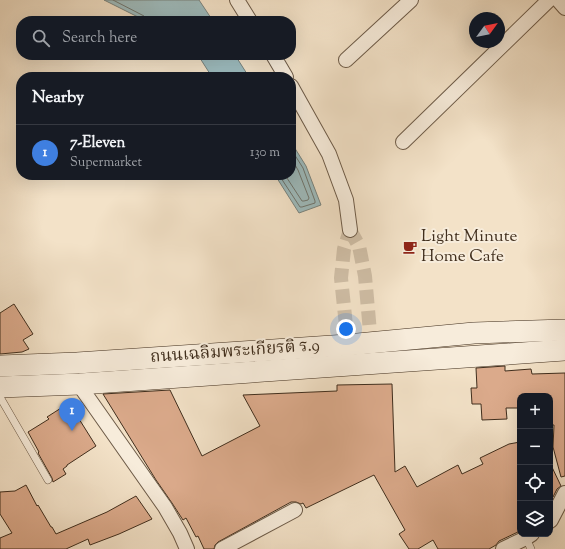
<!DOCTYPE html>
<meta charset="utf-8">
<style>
body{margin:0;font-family:"Sorts Mill Goudy","Noto Serif Thai",serif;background:#20242c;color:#f1f3f6}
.controls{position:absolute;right:12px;bottom:12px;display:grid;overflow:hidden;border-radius:8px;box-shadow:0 4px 16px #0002}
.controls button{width:36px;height:36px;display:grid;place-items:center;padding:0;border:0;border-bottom:1px solid #363941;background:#171b24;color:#f1f3f6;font:20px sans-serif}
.compass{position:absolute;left:469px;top:12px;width:36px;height:36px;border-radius:50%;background:#171b24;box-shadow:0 4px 16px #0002;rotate:57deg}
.you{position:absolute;left:346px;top:329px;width:14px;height:14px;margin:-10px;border:3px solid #fff;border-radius:50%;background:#1a73e8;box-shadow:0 0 0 6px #1a73e833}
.badge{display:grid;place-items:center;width:26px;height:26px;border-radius:50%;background:#db2777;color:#fff;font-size:13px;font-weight:700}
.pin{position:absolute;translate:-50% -33px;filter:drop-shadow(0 1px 2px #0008)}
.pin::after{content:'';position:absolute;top:21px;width:14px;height:12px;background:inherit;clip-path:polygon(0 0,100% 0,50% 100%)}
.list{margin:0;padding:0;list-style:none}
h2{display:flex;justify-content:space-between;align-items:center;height:52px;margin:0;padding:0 16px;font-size:17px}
h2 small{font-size:13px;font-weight:400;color:#9ea1a6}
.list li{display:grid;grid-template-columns:26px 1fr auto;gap:12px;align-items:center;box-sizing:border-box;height:56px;padding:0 16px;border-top:1px solid #363941}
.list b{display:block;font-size:15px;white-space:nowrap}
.list p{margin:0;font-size:13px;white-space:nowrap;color:#9ea1a6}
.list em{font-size:13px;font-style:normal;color:#9ea1a6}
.icon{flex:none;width:22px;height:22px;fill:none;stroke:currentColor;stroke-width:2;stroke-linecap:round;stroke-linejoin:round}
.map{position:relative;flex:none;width:565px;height:549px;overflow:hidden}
.search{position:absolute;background:#171b24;box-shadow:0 4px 16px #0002;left:16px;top:16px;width:280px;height:44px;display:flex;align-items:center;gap:10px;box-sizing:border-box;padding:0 14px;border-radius:16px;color:#9ea1a6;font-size:15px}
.panel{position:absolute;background:#171b24;box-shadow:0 4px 16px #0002;left:16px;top:72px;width:280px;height:108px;border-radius:16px}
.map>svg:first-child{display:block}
</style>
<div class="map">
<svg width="565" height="549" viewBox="0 0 565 549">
<rect width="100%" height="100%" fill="#f3e2c8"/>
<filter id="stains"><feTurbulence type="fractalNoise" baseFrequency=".005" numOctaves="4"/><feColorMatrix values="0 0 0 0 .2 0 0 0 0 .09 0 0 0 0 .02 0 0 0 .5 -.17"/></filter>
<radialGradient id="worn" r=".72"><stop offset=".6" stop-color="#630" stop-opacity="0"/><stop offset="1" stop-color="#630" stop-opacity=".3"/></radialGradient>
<g fill="#9ebcbe" stroke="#78837e">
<polygon points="104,0 199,0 213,21 146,21"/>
<polygon points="198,55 235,55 249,77 212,77"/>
<polygon points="291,142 306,166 321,205 299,213 275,175 291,175"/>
</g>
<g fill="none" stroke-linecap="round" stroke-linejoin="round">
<g stroke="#6f756e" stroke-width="1">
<polyline points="113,0 144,16 146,18 146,21"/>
<polyline points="279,175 300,207 302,207 315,203 315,201 303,168 291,149"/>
<polyline points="285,175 302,201 304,201 308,200 309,198 298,170 291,158"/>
</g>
</g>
<g fill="#dbaa8b" stroke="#402e1d">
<polygon points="14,304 33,334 23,340 29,349 22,352 0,354 0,313"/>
<polygon points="505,366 505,371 531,369 532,374 565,373 565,476 561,477 553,447 554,425 550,425 550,396 520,396 520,408 506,408 507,419 482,420 481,404 472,404 471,388 477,388 476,368"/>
<polygon points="392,384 395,472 405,466 417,487 458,465 462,474 483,464 480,458 509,444 520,442 520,531 499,541 496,545 489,549 438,549 433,540 418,549 409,549 399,534 405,530 374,475 306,508 303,503 301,504 296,502 291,502 218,542 215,545 214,549 204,549 198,536 196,537 186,518 183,520 172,503 156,480 103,394 170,390 202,456 260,426 243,395 337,391 337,385"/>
<polygon points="69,403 96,446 67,465 67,466 63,469 66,474 53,482 52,478 38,453 39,452 28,432 49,419 47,417"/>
<polygon points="550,463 561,486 557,489 553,497 550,498"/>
<polygon points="26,485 37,506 38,505 51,527 52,527 56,534 107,512 136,496 152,519 119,534 90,545 88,539 66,549 0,549 0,538 12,533 0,514 0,492 15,491"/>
</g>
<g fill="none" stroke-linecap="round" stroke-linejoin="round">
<g stroke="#cfbea6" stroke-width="14" stroke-dasharray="14 7" stroke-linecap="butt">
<polyline points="350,230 359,246 365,276 371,343"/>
<polyline points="347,345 347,335 341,278 344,249 350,230"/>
</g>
<defs>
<g id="lane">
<polyline points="0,397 48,480"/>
<polyline points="526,538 531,549"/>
</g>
<g id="street">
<polyline points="237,0 250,21"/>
<polyline points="558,0 565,8"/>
<polyline points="273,55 286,77"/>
<polyline points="346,60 411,0"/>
<polyline points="291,86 329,154 346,200 350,230"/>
<polyline points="403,142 549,0"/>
<polyline points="80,384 82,389 165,507 180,533 187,549"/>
<polyline points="550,521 551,520 565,493"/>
<polyline points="222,549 295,510"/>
<polyline points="503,549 526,538 532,534"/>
</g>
<g id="secondary">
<polyline points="0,366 77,363 347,345 474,333 565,330"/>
<polyline points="0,387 80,384 565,350"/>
</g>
</defs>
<use href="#lane" stroke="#6d5b48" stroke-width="8"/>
<use href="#street" stroke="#6d5b48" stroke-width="16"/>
<use href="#secondary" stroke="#402e1d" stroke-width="22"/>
<use href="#lane" stroke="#f7ecdb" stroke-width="7"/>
<use href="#street" stroke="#f7ecdb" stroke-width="14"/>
<use href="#secondary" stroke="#f7ecdb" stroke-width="21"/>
</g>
<defs>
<symbol id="cafe-bare" viewBox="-9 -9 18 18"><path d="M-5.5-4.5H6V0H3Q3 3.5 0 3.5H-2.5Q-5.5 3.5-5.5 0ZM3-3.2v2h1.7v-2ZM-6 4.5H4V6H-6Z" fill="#8f2418" stroke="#f7ecdb" stroke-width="2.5" paint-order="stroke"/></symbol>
</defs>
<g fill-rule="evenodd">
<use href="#cafe-bare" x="400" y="237" width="20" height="20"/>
</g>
<g text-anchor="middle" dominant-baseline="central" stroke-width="4" stroke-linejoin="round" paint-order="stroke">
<g font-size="17" fill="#402e1d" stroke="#f7ecdb" text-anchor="start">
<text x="421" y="237">Light Minute<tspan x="421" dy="20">Home Cafe</tspan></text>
</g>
<g font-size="17" fill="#402e1d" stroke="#f7ecdb">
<text transform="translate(235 352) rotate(-4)">ถนนเฉลิมพระเกียรติ ร.9</text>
</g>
</g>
<rect width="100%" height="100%" filter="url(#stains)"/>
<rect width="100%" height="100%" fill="url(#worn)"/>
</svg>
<div class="controls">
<button>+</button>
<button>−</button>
<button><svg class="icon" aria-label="locate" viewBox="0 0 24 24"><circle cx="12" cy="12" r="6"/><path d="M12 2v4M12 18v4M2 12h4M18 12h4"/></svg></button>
<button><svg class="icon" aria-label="layers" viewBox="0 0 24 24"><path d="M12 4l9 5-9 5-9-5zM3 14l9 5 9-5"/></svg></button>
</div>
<svg class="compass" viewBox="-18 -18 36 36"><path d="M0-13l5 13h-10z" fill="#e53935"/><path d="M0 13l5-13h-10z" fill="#9ea1a6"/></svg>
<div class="you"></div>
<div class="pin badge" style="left:72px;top:431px;background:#3f7fe0">1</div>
<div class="search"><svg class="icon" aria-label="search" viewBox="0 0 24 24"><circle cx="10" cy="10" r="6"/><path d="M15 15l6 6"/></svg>Search here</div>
<section class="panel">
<h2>Nearby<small></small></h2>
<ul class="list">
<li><span class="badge" style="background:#3f7fe0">1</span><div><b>7-Eleven</b><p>Supermarket</p></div><em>130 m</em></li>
</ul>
</section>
</div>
